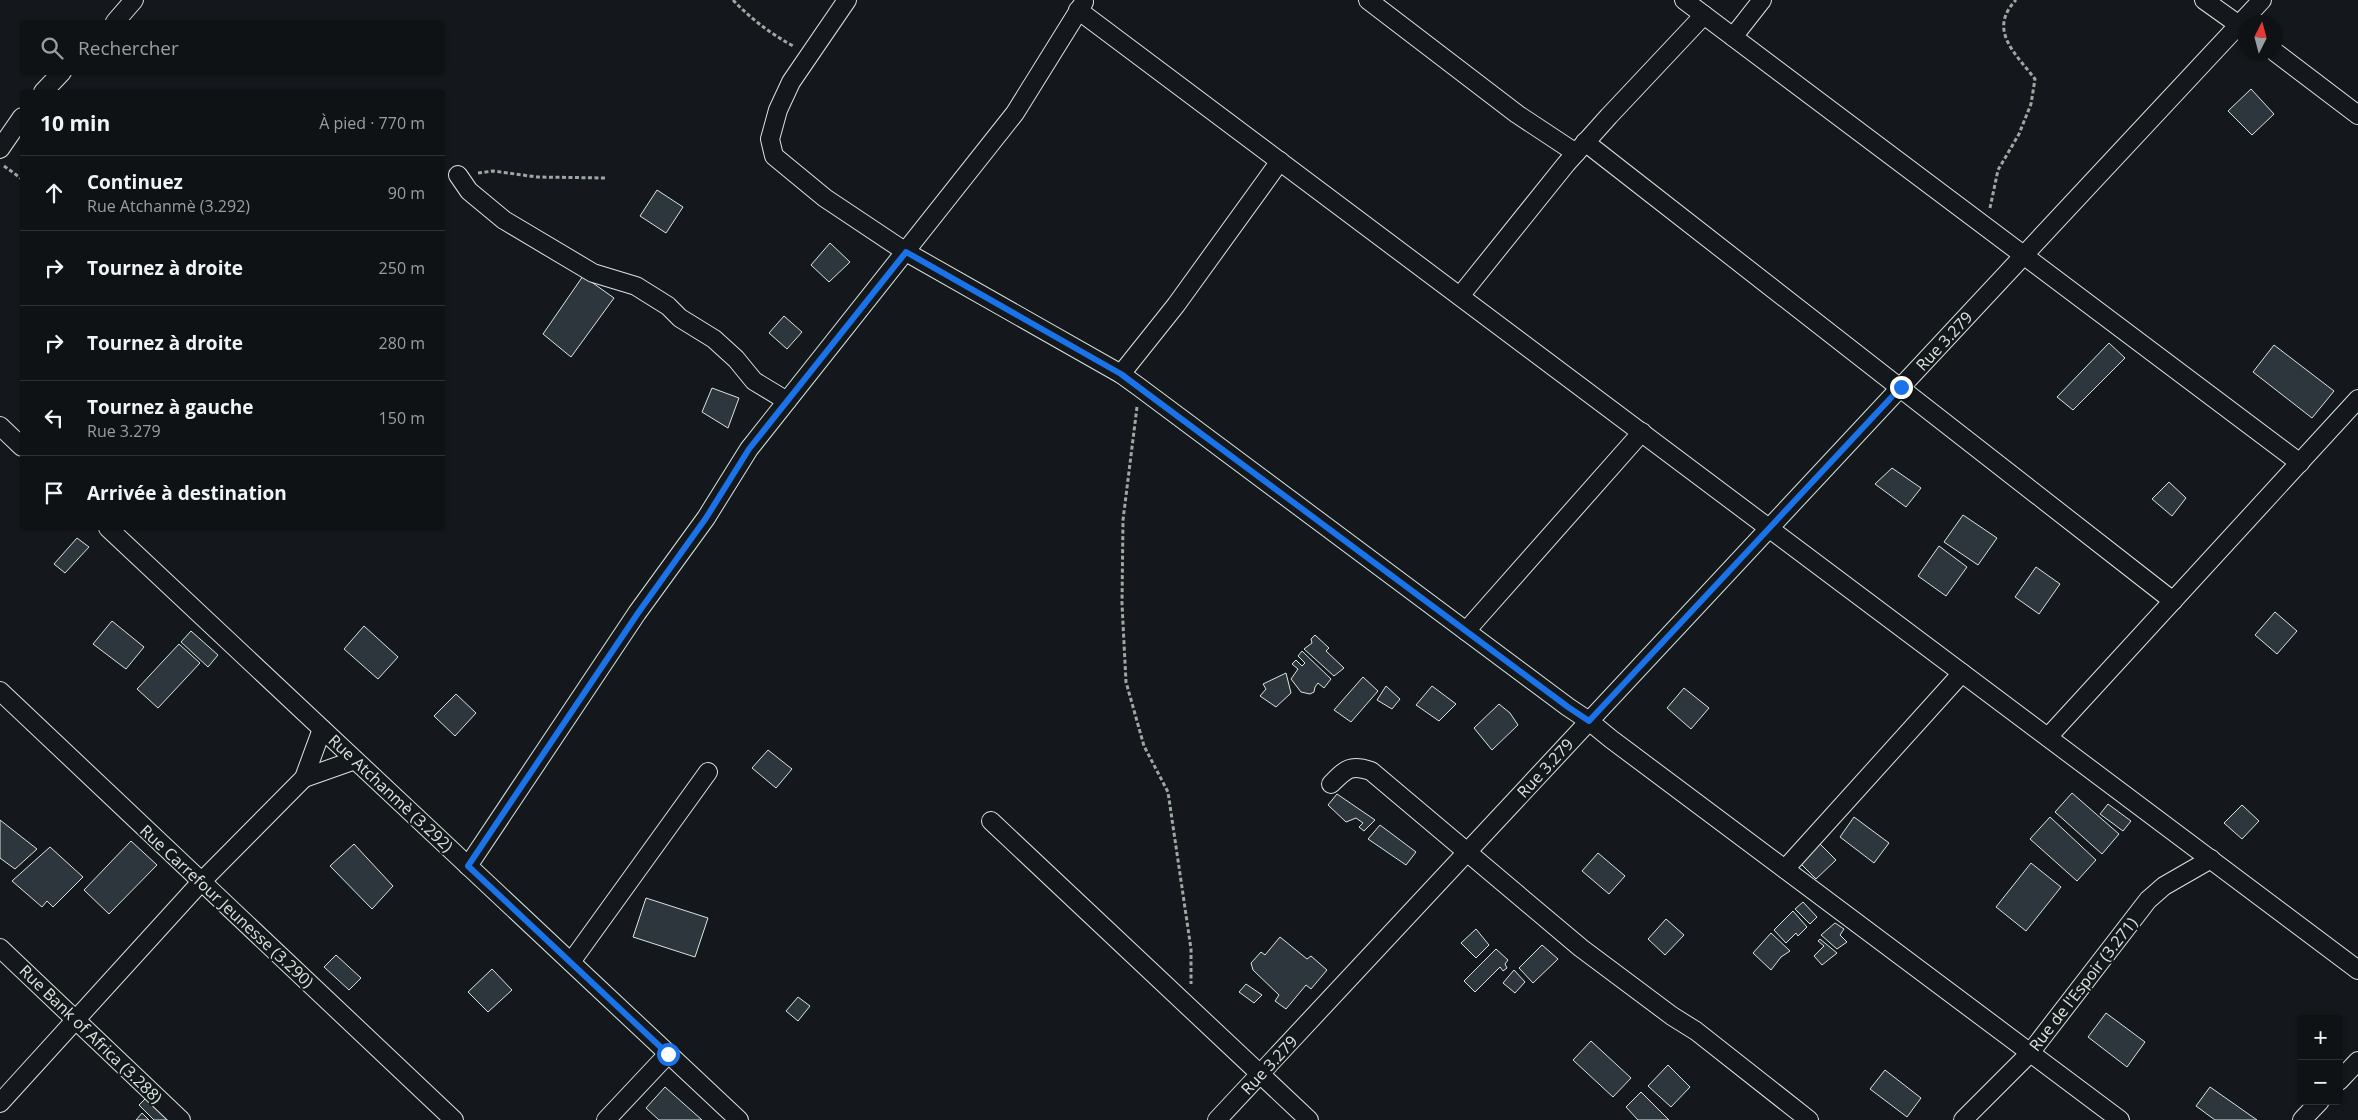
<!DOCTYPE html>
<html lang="fr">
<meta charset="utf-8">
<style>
body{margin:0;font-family:"Open Sans",sans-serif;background:#181b1e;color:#f1f3f6}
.controls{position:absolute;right:15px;bottom:15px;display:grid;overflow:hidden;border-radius:5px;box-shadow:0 1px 4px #0004}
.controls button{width:45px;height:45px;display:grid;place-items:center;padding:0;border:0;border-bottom:1px solid #2f3234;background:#0f1215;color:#f1f3f6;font:25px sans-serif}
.compass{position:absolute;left:2238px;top:15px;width:45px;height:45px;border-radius:50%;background:#0f1215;box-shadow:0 1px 4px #0004;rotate:6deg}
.stop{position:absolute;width:15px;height:15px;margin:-11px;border:4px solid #1a73e8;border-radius:50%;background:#fff}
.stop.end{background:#1a73e8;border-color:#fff;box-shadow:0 1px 5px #0008}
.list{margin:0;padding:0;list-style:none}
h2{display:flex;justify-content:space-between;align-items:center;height:65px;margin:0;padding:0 20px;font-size:21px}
h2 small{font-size:16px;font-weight:400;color:#9b9ea0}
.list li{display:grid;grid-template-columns:32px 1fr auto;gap:15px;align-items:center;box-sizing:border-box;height:75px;padding:0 20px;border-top:1px solid #2f3234}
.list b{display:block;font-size:19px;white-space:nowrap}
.list p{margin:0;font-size:16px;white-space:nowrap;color:#9b9ea0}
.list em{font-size:16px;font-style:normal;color:#9b9ea0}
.icon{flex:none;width:28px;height:28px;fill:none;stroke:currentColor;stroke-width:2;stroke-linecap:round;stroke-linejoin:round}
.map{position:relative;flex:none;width:2358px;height:1120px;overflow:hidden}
.search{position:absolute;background:#0f1215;box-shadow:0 1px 4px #0004;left:20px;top:20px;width:425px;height:55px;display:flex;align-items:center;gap:12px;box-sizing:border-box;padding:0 18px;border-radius:5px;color:#9b9ea0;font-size:19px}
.panel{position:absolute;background:#0f1215;box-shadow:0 1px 4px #0004;left:20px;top:90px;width:425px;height:440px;border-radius:5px}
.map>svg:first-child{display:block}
</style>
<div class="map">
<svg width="2358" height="1120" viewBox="0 0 2358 1120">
<rect width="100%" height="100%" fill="#14181c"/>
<g fill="#2c363c" stroke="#d8e6dc">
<polygon points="2251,89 2274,114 2252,135 2228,111"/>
<polygon points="657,190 683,207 666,233 640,216"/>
<polygon points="830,243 850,262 829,282 811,265"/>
<polygon points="583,276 614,298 571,357 543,334"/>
<polygon points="784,316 802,332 787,349 769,333"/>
<polygon points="2109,343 2125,358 2073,410 2057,397"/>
<polygon points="2274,345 2334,391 2312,418 2253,372"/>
<polygon points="712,388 739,398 728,428 702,412"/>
<polygon points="1892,468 1921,488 1906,507 1875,484"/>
<polygon points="2169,482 2186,498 2172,516 2152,499"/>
<polygon points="1963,515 1997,538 1978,565 1944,542"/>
<polygon points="77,538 89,547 65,573 54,564"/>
<polygon points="1939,546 1967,567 1946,596 1918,576"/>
<polygon points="2036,567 2060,584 2039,614 2015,597"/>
<polygon points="2275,612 2297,631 2277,654 2255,635"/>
<polygon points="112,621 144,647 126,669 93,644"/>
<polygon points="364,626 398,657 378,679 344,649"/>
<polygon points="191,631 218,655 208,667 181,642"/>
<polygon points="1315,635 1329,648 1326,651 1344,668 1334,676 1304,649 1312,643 1311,639"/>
<polygon points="179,644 200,663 158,708 137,689"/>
<polygon points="1302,651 1331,679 1324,688 1318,683 1315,687 1314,692 1310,694 1301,692 1291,679 1298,669 1292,664 1296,660 1302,666 1305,663 1298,656"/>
<polygon points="1286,673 1291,693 1276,707 1260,696 1266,689 1263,684"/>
<polygon points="1363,677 1378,691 1351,722 1334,710"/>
<polygon points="1386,686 1400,699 1392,709 1377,700"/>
<polygon points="1432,686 1456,704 1439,721 1416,705"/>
<polygon points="1684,688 1709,708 1691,729 1667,708"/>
<polygon points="456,694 476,713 455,736 434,716"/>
<polygon points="1499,704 1510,713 1518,725 1492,750 1474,728"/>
<polygon points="768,750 792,769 776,788 752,768"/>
<polygon points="2072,793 2119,834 2102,854 2055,812"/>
<polygon points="1337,794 1375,820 1364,831 1359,827 1363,823 1356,818 1346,822 1328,805"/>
<polygon points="2108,804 2131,821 2123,831 2100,814"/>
<polygon points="2242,805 2259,821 2242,839 2224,823"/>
<polygon points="1854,817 1889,843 1874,863 1840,837"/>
<polygon points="2050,817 2096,860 2077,881 2030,839"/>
<polygon points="0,820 37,849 15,869 0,858"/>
<polygon points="1380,825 1416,852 1406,865 1368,839"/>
<polygon points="131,841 157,865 109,914 84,890"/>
<polygon points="1818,842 1836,860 1816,879 1799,862"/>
<polygon points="354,844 393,886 372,909 330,866"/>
<polygon points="50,847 83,877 53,907 47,901 42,907 12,881"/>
<polygon points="1598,853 1625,876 1609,894 1582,871"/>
<polygon points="2031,863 2061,887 2026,931 1996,907"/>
<polygon points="646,898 708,918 695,957 633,937"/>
<polygon points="1803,902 1817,917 1810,924 1795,909"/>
<polygon points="1793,911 1807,927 1798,936 1796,933 1786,943 1774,930"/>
<polygon points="1666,919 1684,935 1665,955 1648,939"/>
<polygon points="1835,923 1844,929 1840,935 1847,942 1837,949 1821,935"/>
<polygon points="1476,929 1489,945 1476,958 1461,943"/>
<polygon points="1771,933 1790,951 1781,957 1771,970 1753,953"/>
<polygon points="1280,937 1307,959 1311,956 1327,970 1311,989 1306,985 1286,1009 1275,1001 1279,995 1253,970 1251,963 1261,952 1265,955"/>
<polygon points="1820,939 1837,953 1822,965 1814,956 1824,946 1818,941"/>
<polygon points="1542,945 1558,959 1533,983 1519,968"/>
<polygon points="1496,949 1508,960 1505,964 1507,968 1503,971 1500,967 1475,992 1464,981"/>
<polygon points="336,955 361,978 349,990 324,967"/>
<polygon points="492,969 512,990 488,1012 468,992"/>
<polygon points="1514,970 1525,982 1515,993 1503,983"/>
<polygon points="1246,984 1262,995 1254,1003 1239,992"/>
<polygon points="798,997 810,1006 798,1021 786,1011"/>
<polygon points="2106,1013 2145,1042 2127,1067 2088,1037"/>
<polygon points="1591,1041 1631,1078 1613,1097 1573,1060"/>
<polygon points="1668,1065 1690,1087 1671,1107 1648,1086"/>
<polygon points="1885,1070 1921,1098 1907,1117 1870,1089"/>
<polygon points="665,1087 702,1120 659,1120 646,1108"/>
<polygon points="2210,1087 2257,1120 2215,1120 2196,1106"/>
<polygon points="1641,1092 1669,1120 1638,1120 1626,1107"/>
<polygon points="147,1097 170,1120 154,1120 139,1105"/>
<polygon points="142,1113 149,1120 136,1120"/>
</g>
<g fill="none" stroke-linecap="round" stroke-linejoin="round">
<defs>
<g id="minor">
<polyline points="847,0 791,82 778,110 770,139 774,156 825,198 906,252 1121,374 1139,387 1568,707 1589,721 1611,739 2120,1120"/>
<polyline points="1368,0 1517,114 1576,153"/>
<polyline points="1684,0 2300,463"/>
<polyline points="2204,0 2246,30"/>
<polyline points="1078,10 2358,970"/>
<polyline points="115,22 134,0"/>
<polyline points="1733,37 1762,0"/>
<polyline points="2275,52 2358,115"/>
<polyline points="43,92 62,72"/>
<polyline points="1585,142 2173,601"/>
<polyline points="0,149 22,117"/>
<polyline points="458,175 469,191 504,220 593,273 636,286 668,306 680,318 714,339 736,359 754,381 787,401"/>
<polyline points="1460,296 1566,164 1609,116 1704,15"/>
<polyline points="1121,374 1176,305 1280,161"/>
<polyline points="0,426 22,447"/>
<polyline points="108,528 739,1120"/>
<polyline points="1466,631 1642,432"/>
<polyline points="0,691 454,1120"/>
<polyline points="2048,737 2358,399"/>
<polyline points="304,778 355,760"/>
<path d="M1331,784c15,-15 19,-20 40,-13l210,177 91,68 24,15 113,89"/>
<polyline points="991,821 1309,1120"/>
<polyline points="468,866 637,613 706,518 749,449 1015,113 1084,2"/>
<polyline points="1785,869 1962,673"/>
<polyline points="0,948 181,1120"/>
<polyline points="571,962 708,772"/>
<polyline points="2339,1081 2358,1061"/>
<polyline points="0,1103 201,882 304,778 322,729"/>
<polyline points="606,1120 668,1054"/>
<polyline points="1217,1120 2262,0"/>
<polyline points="1963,1120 2030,1053 2148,900 2164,886 2211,859"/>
<polyline points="2302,1120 2320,1101"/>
</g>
</defs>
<use href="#minor" stroke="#d8e6dc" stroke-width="20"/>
<g stroke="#9da8a2" stroke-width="3" stroke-dasharray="4 2.5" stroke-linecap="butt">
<path d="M733,0c18,19 37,33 60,46"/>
<polyline points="4,166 22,179"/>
<polyline points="478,173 493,171 537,177 605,178"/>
<path d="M1990,208l8,-38 21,-36 12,-30 4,-25c-19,-25 -48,-49 -19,-79"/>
<polyline points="1137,407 1123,520 1122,604 1126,682 1144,746 1168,792 1191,949 1191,984"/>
</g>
<use href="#minor" stroke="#14181c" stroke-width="18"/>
</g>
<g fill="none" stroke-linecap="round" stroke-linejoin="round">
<polyline stroke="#1a73e8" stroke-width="6" points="668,1054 468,866 638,613 706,518 749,449 906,252 1121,374 1568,707 1589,721 1901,387"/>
</g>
<g text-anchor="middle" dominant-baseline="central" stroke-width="4" stroke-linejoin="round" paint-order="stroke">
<g font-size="16" fill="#d8e6dc" stroke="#14181c">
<text transform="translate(1944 341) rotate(-47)">Rue 3.279</text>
<text transform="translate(1545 768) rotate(-47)">Rue 3.279</text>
<text transform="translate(391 793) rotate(43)">Rue Atchanmè (3.292)</text>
<text transform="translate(227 906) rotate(43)">Rue Carrefour Jeunesse (3.290)</text>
<text transform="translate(2083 984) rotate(-52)">Rue de l'Espoir (3.271)</text>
<text transform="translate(91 1034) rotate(44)">Rue Bank of Africa (3.288)</text>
<text transform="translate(1269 1065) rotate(-47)">Rue 3.279</text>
</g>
</g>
</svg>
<div class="controls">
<button>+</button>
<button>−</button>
</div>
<svg class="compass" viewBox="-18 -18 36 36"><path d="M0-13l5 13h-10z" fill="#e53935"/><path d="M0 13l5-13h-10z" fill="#9b9ea0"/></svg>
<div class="stop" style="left:668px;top:1054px"></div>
<div class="stop end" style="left:1901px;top:387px"></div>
<div class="search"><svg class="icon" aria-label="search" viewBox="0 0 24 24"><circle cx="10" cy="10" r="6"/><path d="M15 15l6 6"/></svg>Rechercher</div>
<section class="panel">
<h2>10 min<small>À pied · 770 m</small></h2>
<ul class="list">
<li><svg class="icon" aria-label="ahead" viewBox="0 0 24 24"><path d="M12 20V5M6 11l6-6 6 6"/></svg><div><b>Continuez</b><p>Rue Atchanmè (3.292)</p></div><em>90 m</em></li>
<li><svg class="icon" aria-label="right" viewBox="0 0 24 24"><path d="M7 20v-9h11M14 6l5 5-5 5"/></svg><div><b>Tournez à droite</b></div><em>250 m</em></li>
<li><svg class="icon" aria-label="right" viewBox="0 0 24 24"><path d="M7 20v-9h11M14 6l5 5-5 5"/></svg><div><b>Tournez à droite</b></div><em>280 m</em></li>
<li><svg class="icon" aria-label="left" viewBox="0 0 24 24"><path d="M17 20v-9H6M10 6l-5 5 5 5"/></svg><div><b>Tournez à gauche</b><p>Rue 3.279</p></div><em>150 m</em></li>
<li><svg class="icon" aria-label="arrive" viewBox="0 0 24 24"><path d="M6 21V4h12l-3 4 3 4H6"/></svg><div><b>Arrivée à destination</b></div></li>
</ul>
</section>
</div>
